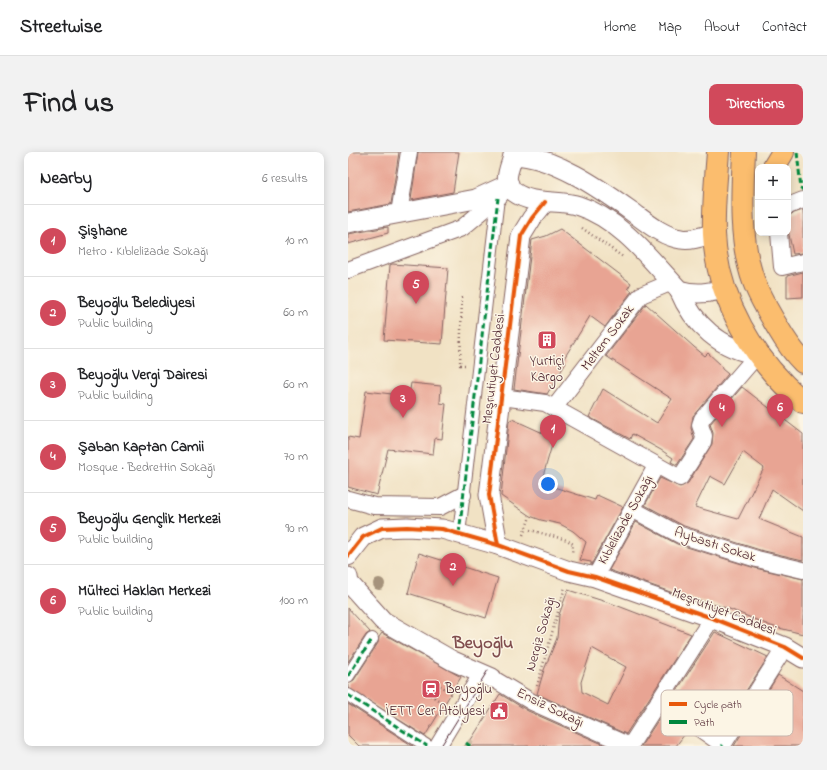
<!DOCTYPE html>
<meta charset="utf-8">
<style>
body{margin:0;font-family:"Indie Flower",sans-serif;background:#f2f2f2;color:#202124}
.controls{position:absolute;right:12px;top:12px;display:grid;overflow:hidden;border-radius:8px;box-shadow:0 2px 10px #0003}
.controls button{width:36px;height:36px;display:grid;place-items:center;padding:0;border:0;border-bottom:1px solid #e0e0e0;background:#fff;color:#202124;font:20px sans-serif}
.you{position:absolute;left:200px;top:332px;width:14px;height:14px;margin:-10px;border:3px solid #fff;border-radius:50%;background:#1a73e8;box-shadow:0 0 0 6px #1a73e833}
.badge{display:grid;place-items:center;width:26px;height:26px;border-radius:50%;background:#d1495b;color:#fff;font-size:13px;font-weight:700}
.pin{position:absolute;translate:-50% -33px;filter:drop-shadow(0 1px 2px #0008)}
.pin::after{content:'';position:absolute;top:21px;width:14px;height:12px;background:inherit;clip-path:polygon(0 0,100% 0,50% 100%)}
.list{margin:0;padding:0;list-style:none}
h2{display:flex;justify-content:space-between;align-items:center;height:52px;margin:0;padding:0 16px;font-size:17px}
h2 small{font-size:13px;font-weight:400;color:#757577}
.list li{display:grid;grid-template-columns:26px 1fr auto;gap:12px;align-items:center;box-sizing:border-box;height:72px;padding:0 16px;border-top:1px solid #e0e0e0}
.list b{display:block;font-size:15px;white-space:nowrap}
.list p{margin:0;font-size:13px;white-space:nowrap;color:#757577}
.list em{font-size:13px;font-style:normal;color:#757577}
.map{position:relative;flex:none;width:455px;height:594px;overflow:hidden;border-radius:8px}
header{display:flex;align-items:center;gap:24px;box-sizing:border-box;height:56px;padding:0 20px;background:#fff;border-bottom:1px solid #e0e0e0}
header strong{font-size:19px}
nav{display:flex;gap:22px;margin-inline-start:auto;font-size:14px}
.intro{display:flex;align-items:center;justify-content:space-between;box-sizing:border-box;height:96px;padding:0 24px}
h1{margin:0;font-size:28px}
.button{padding:10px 18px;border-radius:8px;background:#d1495b;color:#fff;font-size:14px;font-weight:700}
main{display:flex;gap:24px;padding:0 24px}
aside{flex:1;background:#fff;border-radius:8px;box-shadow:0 2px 10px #0003}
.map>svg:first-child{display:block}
</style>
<header>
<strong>Streetwise</strong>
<nav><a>Home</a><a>Map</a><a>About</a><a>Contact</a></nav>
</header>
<div class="intro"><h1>Find us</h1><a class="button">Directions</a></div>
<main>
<aside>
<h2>Nearby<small>6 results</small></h2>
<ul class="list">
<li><span class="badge">1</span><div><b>Şişhane</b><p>Metro · Kıblelizade Sokağı</p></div><em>10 m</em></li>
<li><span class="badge">2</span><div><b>Beyoğlu Belediyesi</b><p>Public building</p></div><em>60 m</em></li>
<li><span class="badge">3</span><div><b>Beyoğlu Vergi Dairesi</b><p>Public building</p></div><em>60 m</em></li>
<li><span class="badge">4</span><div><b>Şaban Kaptan Camii</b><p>Mosque · Bedrettin Sokağı</p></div><em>70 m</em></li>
<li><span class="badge">5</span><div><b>Beyoğlu Gençlik Merkezi</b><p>Public building</p></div><em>90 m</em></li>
<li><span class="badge">6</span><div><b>Mülteci Hakları Merkezi</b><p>Public building</p></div><em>100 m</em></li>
</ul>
</aside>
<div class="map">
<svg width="455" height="594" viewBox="0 0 455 594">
<rect width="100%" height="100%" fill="#fcf5e5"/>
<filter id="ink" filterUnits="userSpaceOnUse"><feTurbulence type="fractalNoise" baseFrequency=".025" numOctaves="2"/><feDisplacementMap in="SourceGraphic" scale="8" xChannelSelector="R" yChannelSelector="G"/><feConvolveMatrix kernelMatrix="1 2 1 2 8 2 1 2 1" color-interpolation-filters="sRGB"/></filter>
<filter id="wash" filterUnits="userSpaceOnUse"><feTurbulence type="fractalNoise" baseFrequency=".012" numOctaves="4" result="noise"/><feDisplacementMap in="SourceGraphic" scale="16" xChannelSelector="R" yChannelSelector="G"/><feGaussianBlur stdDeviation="0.9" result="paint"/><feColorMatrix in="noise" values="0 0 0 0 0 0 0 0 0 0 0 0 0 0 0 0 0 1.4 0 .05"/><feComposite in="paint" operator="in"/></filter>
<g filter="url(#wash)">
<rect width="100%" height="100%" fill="#f1e2c4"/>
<g id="blocks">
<g fill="#e8a493" fill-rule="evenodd">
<polygon points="0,0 51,0 43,52 0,60"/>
<polygon points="70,0 111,0 105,40 63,48"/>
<polygon points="455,58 455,101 445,102 440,78 440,63"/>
<polygon points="40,75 40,81 0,92 0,82"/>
<polygon points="212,77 283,131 280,136 284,139 257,175 242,164 215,208 218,211 199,242 166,237 184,88 198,84"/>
<polygon points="44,112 100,116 94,192 36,188 42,113"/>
<polygon points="455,120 455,145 439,146 439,124"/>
<polygon points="298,152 346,195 357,204 360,201 373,213 374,217 380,222 345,264 343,276 346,287 329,313 323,310 325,306 313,298 284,282 282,287 241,265 255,237 309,271 324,247 258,204"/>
<polygon points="63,231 93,234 92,251 98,252 94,287 87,286 85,302 40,297 29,343 0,335 0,285 11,287 18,239 61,244"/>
<path d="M394,235l61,47v77l-31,-22 -13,30 44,18v23l-43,-10 -76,-24 -39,-21 15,-27 20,9 8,-4 24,-39 1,-11 -3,-9zM395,300l21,16 -26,51 -43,-12 15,-31 15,8z"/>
<polygon points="164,267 206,286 193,331 247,348 249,343 275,355 243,413 243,410 232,408 238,390 225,379 212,372 193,368 182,364 153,344 161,269"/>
<polygon points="288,370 329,392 407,416 455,427 455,482 423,474 379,456 328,442 261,418"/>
<polygon points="71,401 150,426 138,466 60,441"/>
<path d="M220,438l45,14 78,30 -65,100 -89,-40 7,-24 13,-32 2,-23zM244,496l34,19 -18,38 -26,-13 -1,-10z"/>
<polygon points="0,456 22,480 18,483 0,510"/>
<polygon points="367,480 420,505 372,579 324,546"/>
<polygon points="34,481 113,525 77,584 0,536 0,531 6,528 30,491 31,485"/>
<polygon points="430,523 455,539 455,594 386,594"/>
<polygon points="152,542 180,559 259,594 119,594"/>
<polygon points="0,552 65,594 11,594 0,583"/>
<polygon points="314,562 339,579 328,594 293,594"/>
</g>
</g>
</g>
<g filter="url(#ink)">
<use href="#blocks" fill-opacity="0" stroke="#846361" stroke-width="1"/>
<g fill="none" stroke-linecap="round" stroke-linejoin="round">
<polyline stroke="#d0bba5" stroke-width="12" stroke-dasharray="12 6" stroke-linecap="butt" points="118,591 122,594"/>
<defs>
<g id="pedestrian">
<polyline points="111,382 150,46"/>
<polyline points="0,524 24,487"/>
<polyline points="0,543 79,594"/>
</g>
<g id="minor">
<polyline points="440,54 455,48"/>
<polyline points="51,61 61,0"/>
<polyline points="431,81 434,115 455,110"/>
<polyline points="0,118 114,76 150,46 161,32"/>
<polyline points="154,245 197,251 332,326 355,290 356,284 352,273 354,267 410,202"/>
<polyline points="206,256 293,143 324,130"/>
<polyline points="0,347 26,354 92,355 115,343"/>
<polyline points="284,357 332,383 409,407 455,418"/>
<polyline points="247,425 308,314"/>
<polyline points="144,526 184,550 282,594"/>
<polyline points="311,548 375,593 437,495"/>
<polyline points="90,594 134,521"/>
<polyline points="282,594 364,466"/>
</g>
<g id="tertiary">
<path d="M166,0c-2,13 -14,29 0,40 19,14 45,7 65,14 41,13 72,54 100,84 17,5 29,3 45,-1"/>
<path d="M165,3c40,1 86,33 118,56 14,10 32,26 50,28 10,2 23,-3 33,-6"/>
<polyline points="0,71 128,47 161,32"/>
<path d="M331,138c14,34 42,60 79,64"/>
<polyline points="150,393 141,343 173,84 184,66 197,50"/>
<polyline points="0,404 15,385 34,376 59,375 94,377 150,393 221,419 247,425 364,466 437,495 455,506"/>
<polyline points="0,425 1,431 35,469 105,509 144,526"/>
</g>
<g id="primary">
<path d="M370,0c-2,27 -5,55 -4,82 3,65 40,127 89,168"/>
<path d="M396,0c-2,42 -5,89 10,130 6,16 15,31 24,46 7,12 15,24 25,34"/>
<polyline points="426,15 435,0"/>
</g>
</defs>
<use href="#pedestrian" stroke="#846361" stroke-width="14"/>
<use href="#minor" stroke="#846361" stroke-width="18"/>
<use href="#tertiary" stroke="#846361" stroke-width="21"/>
<use href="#primary" stroke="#846361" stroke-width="24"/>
<g stroke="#846361" stroke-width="2.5" stroke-dasharray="1 3" stroke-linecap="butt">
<polyline points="234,76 275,105"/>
<polyline points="114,145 112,213 117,213"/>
<polyline points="182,378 219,388 225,392 224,402"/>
<polyline points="175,383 182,365"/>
<polyline points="189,534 217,435"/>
<polyline points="86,545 92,534"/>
<polyline points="97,552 82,543 81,540 85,534 89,532 104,541"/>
</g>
<use href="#pedestrian" stroke="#fff" stroke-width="12"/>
<use href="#minor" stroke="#fff" stroke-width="16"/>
<use href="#tertiary" stroke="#fff" stroke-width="19"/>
<use href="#primary" stroke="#fbbd6e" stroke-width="22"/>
<polyline stroke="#4a1f2b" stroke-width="1" points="93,594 140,518"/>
<g stroke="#00873e" stroke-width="3" stroke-dasharray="6 3" stroke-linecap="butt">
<polyline points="449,0 453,36 455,38"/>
<polyline points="111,382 150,46"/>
<polyline points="0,524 24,487"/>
<polyline points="0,543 79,594"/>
<polyline points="118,591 122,594"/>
<polyline points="374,594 375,593"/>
</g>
<defs>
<g id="cycleway">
<polyline points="150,393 141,343 173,84 184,66 197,50"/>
<polyline points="0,404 15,385 34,376 59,375 94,377 150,393 221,419 247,425 364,466 437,495 455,506"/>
</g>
</defs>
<use href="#cycleway" stroke="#fcf5e5" stroke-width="6"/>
<use href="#cycleway" stroke="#e8590c" stroke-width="4"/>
</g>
<circle fill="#a6937b" cx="31" cy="432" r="6"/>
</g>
<defs>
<symbol id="building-square" viewBox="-11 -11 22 22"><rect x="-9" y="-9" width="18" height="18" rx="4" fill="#d1495b" stroke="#fcf5e5"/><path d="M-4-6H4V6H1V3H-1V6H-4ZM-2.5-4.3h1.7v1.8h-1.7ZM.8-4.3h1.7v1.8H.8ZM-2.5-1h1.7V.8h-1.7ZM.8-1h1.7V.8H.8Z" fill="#fff"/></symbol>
<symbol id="station-square" viewBox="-11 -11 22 22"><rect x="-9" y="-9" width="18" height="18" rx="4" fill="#d1495b" stroke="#fcf5e5"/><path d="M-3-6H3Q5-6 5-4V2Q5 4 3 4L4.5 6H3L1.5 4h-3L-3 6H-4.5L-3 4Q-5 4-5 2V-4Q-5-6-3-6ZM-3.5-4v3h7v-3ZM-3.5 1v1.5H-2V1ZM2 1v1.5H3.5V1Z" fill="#fff"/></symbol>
<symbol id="civic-square" viewBox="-11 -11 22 22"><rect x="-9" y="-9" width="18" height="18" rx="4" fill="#d1495b" stroke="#fcf5e5"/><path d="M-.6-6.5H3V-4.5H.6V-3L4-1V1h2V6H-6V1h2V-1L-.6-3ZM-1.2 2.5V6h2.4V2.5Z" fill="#fff"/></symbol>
</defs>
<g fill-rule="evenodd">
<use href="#building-square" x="188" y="177" width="22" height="22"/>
<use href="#station-square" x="72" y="526" width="22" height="22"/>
<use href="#civic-square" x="140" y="548" width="22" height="22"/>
</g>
<g text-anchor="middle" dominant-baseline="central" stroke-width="3" stroke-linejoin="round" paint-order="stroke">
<g font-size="14" fill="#4a1f2b" stroke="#fcf5e5">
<text transform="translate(260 186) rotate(-53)">Meltem Sokak</text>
<text transform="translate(146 217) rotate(-83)">Meşrutiyet Caddesi</text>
<text transform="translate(278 368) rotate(-61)">Kıblelizade Sokağı</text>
<text transform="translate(367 393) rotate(18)">Aybastı Sokak</text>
<text transform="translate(376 460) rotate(21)">Meşrutiyet Caddesi</text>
<text transform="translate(193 482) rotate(-74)">Nergiz Sokağı</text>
<text transform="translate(202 556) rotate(26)">Ensiz Sokağı</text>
</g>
<g font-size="14" fill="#4a1f2b" stroke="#fcf5e5">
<text x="199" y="209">Yurtiçi<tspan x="199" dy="16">Kargo</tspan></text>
<text x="97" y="537" text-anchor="start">Beyoğlu</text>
<text x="137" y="559" text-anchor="end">İETT Cer Atölyesi</text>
</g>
<g font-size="18" font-weight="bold" fill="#814e4f" stroke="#fcf5e5">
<text x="135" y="492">Beyoğlu</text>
</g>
</g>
<rect x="313" y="538" width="132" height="46" rx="6" fill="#fcf5e5" stroke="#c7b5ad" stroke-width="1"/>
<rect x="321" y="550" width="18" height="4" fill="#e8590c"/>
<rect x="321" y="568" width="18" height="4" fill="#00873e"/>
<g font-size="11" fill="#4a1f2b">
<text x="346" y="556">Cycle path</text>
<text x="346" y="574">Path</text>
</g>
</svg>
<div class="controls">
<button>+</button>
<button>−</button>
</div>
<div class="you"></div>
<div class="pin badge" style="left:205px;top:296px">1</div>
<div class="pin badge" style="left:105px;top:434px">2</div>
<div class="pin badge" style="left:55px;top:266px">3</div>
<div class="pin badge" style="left:374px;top:275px">4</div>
<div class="pin badge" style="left:68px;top:152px">5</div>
<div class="pin badge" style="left:432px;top:275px">6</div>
</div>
</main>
